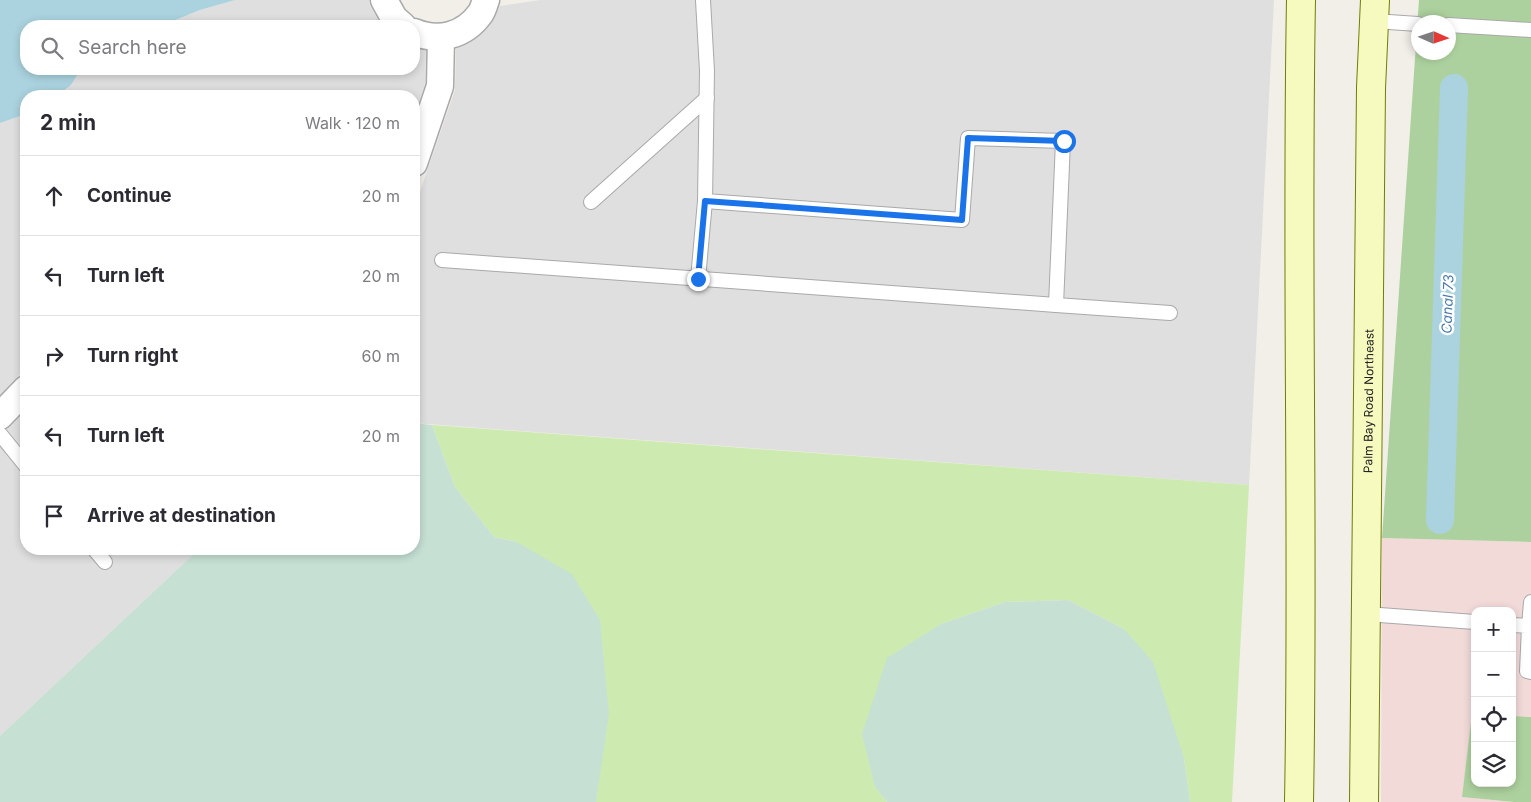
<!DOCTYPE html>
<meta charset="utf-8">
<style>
body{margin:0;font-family:Inter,sans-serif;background:#f2f2f3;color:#2b2b33}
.controls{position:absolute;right:15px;bottom:15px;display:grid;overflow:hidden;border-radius:10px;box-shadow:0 2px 8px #0003}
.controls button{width:45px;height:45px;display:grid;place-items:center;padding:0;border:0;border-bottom:1px solid #e1e1e2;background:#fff;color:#2b2b33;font:25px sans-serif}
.compass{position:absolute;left:1411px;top:15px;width:45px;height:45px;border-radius:50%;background:#fff;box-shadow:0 2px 8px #0003;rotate:93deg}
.stop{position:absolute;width:15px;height:15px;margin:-11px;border:4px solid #1a73e8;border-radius:50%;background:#fff}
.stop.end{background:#1a73e8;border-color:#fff;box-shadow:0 1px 5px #0008}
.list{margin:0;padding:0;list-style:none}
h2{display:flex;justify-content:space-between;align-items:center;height:65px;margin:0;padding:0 20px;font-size:21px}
h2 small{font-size:16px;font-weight:400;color:#7c7c81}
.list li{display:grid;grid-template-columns:32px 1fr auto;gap:15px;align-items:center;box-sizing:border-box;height:80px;padding:0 20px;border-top:1px solid #e1e1e2}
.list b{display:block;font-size:19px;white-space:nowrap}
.list em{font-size:16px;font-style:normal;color:#7c7c81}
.icon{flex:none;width:28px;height:28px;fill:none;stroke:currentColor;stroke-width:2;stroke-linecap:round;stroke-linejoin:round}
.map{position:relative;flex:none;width:1531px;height:802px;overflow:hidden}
.search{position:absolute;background:#fff;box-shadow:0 2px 8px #0003;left:20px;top:20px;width:400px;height:55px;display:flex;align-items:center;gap:12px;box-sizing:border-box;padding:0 18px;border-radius:20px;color:#7c7c81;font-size:19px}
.panel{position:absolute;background:#fff;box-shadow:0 2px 8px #0003;left:20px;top:90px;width:400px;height:465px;border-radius:20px}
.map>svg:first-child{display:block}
</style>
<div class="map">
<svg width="1531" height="802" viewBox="0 0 1531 802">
<rect width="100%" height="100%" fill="#f2efe9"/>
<g fill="#e0dfdf">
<polygon points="235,0 369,0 370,6 382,26 161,26 200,10"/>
<polygon points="540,0 1274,0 1249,485 414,423 414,209 455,90 456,48 479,36 492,22 500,6"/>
<polygon points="414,47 426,51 425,84 414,117 414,96 57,96 71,85 81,69 414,69"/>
<polygon points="26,114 26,368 0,395 0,123"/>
<polygon points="26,410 26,549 199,549 0,736 0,437"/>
</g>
<polygon fill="#f2dad9" points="1382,538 1531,542 1531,717 1512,716 1512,611 1475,611 1475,713 1472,714 1462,797 1514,802 1381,802"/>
<polygon fill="#cdebb0" points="432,425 1249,485 1232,802 1190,802 1184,758 1124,629 1068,600 1005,602 941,624 875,787 887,802 596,802 596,797 517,542 494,537 455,487"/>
<g fill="#add19e" fill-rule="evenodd">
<path d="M1419,0h112v542l-149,-4zM1418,22h30v30h-30z"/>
<polygon points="1472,713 1475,714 1475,783 1512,783 1512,716 1531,717 1531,802 1514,802 1462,797"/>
</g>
<g fill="#c6e0d4">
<polygon points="414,423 432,425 455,487 494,537 517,542 572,574 600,620 609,714 596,802 0,802 0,736 199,549 414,549"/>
<polygon points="1068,600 1124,629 1153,662 1184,758 1190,802 887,802 875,787 862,734 887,658 941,624 1005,602"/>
</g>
<polygon fill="#aad3df" points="0,0 235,0 200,10 161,26 26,26 26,69 81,69 71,85 57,96 26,96 26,114 0,123"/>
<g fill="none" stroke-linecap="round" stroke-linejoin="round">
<polyline stroke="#aad3df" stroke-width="28" points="1440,520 1454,88"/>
<defs>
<g id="lane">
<polyline points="1374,21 1418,24"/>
<polyline points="1448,25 1531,30"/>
<polyline points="591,202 707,98"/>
<polyline points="442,260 1056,305 1063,141 968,138 962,220 705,201 707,71 703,0"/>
<polyline points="698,279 705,201"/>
<polyline points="1056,305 1170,313"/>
<polyline points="0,434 26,466"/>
<polyline points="94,549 105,562"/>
<polyline points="1366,614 1475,622"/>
<polyline points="1512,625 1529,626 1527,671 1531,672"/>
<polyline points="1529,626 1531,602"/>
</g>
<g id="street">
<polyline points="384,0 394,18 403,26"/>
<path d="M414,32c24,10 50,4 66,-18 3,-4 4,-9 6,-14"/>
<polyline points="414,163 440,86 441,37"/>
<polyline points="0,416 26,389"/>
</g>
<g id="secondary">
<path d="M1299,802c5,-267 -3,-535 2,-802"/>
<path id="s1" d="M1364,802l7,-714 4,-88"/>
</g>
</defs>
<use href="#lane" stroke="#a9a9a9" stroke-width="16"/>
<use href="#street" stroke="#a9a9a9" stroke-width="29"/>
<use href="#secondary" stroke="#707d05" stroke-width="30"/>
<use href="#lane" stroke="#fff" stroke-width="14"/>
<use href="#street" stroke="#fff" stroke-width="26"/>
<use href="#secondary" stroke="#f7fabf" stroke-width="28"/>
</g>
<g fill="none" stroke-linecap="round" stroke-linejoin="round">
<polyline stroke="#1a73e8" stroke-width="6" points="698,279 705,201 962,220 968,138 1064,141"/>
</g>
<g text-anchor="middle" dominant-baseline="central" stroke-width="5" stroke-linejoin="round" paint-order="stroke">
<g font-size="12" fill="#222" stroke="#fff">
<text stroke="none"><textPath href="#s1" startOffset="401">Palm Bay Road Northeast</textPath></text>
</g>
<g font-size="14" font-style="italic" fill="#4a7aab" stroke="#fff">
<text transform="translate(1447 304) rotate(-88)">Canal 73</text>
</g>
</g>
</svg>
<div class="controls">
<button>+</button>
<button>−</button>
<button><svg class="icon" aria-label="locate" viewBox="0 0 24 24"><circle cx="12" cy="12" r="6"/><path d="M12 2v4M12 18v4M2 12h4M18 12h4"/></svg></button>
<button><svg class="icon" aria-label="layers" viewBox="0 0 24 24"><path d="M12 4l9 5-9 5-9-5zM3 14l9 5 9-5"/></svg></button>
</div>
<svg class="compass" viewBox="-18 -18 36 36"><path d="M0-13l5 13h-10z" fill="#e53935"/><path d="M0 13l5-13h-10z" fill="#7c7c81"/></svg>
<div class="stop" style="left:1064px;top:141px"></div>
<div class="stop end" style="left:698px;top:279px"></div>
<div class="search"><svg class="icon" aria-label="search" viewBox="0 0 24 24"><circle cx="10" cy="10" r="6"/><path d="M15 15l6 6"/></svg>Search here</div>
<section class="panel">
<h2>2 min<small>Walk · 120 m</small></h2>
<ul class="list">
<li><svg class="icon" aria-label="ahead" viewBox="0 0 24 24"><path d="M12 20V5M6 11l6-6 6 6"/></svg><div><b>Continue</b></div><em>20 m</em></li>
<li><svg class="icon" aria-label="left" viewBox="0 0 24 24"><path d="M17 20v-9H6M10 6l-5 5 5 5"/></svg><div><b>Turn left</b></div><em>20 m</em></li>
<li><svg class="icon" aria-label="right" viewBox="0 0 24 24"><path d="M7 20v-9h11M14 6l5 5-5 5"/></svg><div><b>Turn right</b></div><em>60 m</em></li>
<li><svg class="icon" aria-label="left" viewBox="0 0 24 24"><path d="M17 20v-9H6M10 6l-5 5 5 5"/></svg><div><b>Turn left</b></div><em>20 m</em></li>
<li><svg class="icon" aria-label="arrive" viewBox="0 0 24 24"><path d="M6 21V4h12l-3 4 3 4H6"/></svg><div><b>Arrive at destination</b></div></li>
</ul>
</section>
</div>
